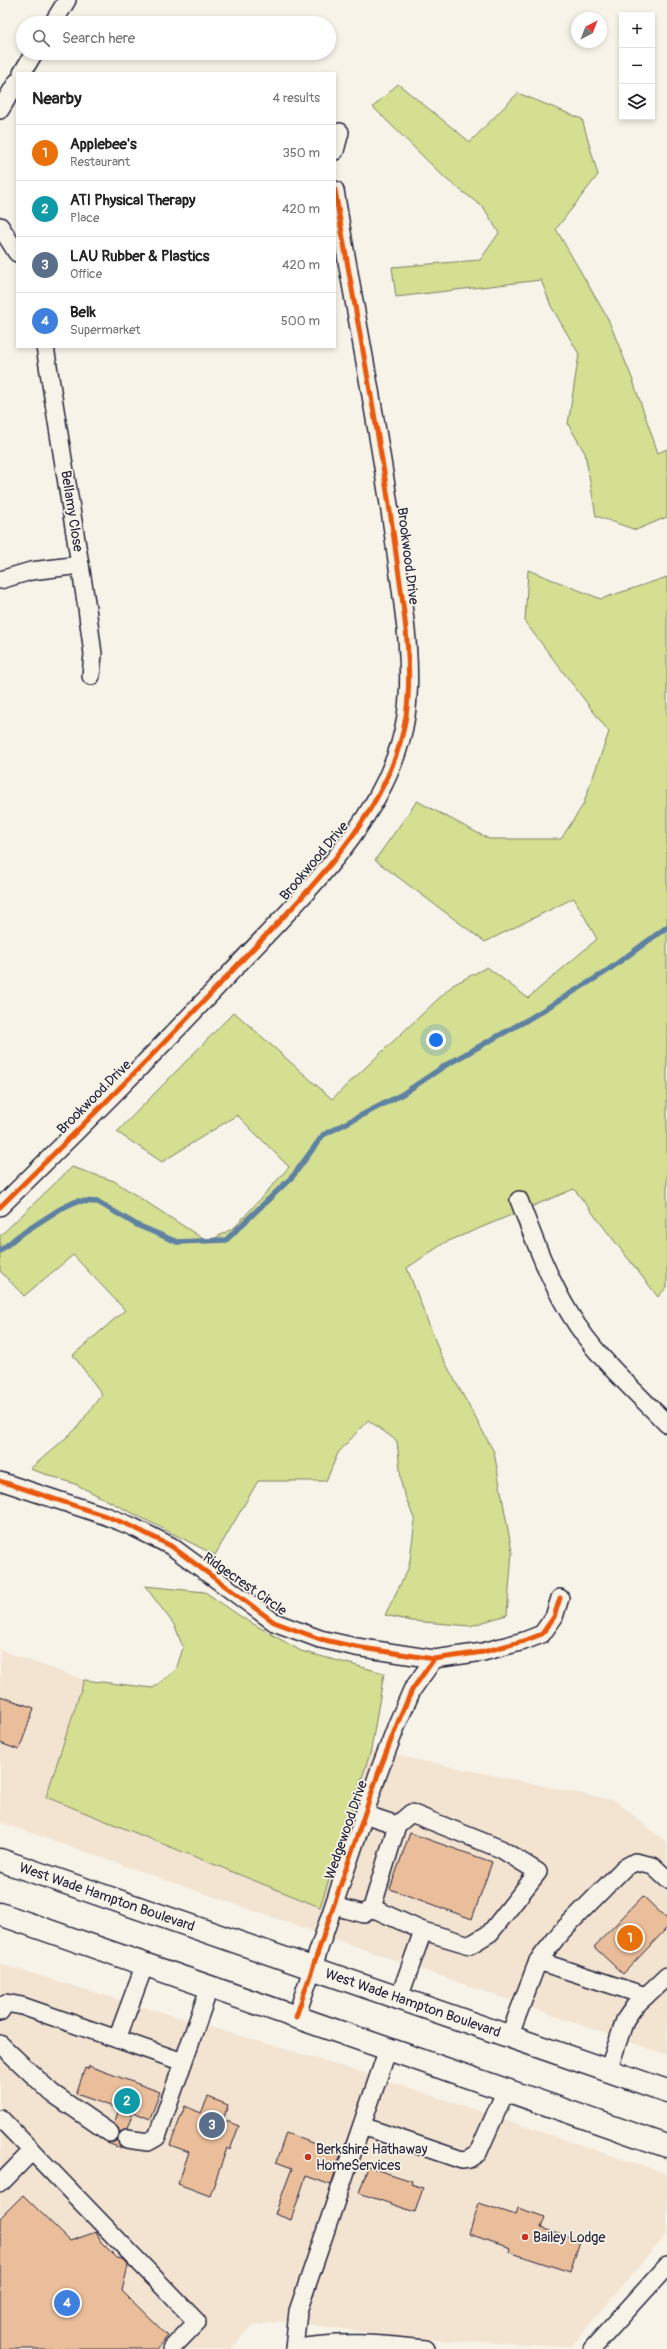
<!DOCTYPE html>
<meta charset="utf-8">
<style>
body{margin:0;font-family:Pangolin,sans-serif;background:#f2f2f2;color:#222}
.controls{position:absolute;right:12px;top:12px;display:grid;overflow:hidden;border-radius:0px;box-shadow:0 2px 6px #0003}
.controls button{width:36px;height:36px;display:grid;place-items:center;padding:0;border:0;border-bottom:1px solid #e0e0e0;background:#fff;color:#222;font:20px sans-serif}
.compass{position:absolute;left:571px;top:12px;width:36px;height:36px;border-radius:50%;background:#fff;box-shadow:0 2px 6px #0003;rotate:42deg}
.you{position:absolute;left:436px;top:1040px;width:14px;height:14px;margin:-10px;border:3px solid #fff;border-radius:50%;background:#1a73e8;box-shadow:0 0 0 6px #1a73e833}
.badge{display:grid;place-items:center;width:26px;height:26px;border-radius:50%;background:#c8321e;color:#fff;font-size:13px;font-weight:700}
.pin{position:absolute;translate:-50% -50%;border:2px solid #fff;box-shadow:0 1px 4px #0006}
.list{margin:0;padding:0;list-style:none}
h2{display:flex;justify-content:space-between;align-items:center;height:52px;margin:0;padding:0 16px;font-size:17px}
h2 small{font-size:13px;font-weight:400;color:#767676}
.list li{display:grid;grid-template-columns:26px 1fr auto;gap:12px;align-items:center;box-sizing:border-box;height:56px;padding:0 16px;border-top:1px solid #e0e0e0}
.list b{display:block;font-size:15px;white-space:nowrap}
.list p{margin:0;font-size:13px;white-space:nowrap;color:#767676}
.list em{font-size:13px;font-style:normal;color:#767676}
.icon{flex:none;width:22px;height:22px;fill:none;stroke:currentColor;stroke-width:2;stroke-linecap:round;stroke-linejoin:round}
.map{position:relative;flex:none;width:667px;height:2349px;overflow:hidden}
.search{position:absolute;background:#fff;box-shadow:0 2px 6px #0003;left:16px;top:16px;width:320px;height:44px;display:flex;align-items:center;gap:10px;box-sizing:border-box;padding:0 14px;border-radius:22px;color:#767676;font-size:15px}
.panel{position:absolute;background:#fff;box-shadow:0 2px 6px #0003;left:16px;top:72px;width:320px;height:276px;border-radius:0px}
.map>svg:first-child{display:block}
</style>
<div class="map">
<svg width="667" height="2349" viewBox="0 0 667 2349">
<rect width="100%" height="100%" fill="#f7f3e8"/>
<filter id="ink" filterUnits="userSpaceOnUse"><feTurbulence type="fractalNoise" baseFrequency=".025" numOctaves="2"/><feDisplacementMap in="SourceGraphic" scale="8" xChannelSelector="R" yChannelSelector="G"/><feConvolveMatrix kernelMatrix="1 2 1 2 8 2 1 2 1" color-interpolation-filters="sRGB"/></filter>
<g filter="url(#ink)">
<g fill="#f3e3d1">
<polygon points="0,1650 84,1680 46,1797 320,1907 371,1750 616,1801 667,1843 667,2055 0,1822"/>
<polygon points="0,1964 371,2075 667,2174 667,2233 572,2346 414,2339 285,2321 251,2326 231,2349 0,2349"/>
</g>
<g fill="#d4df92" stroke="#7b8066">
<polygon points="398,84 470,142 518,93 582,119 598,175 556,229 608,319 632,378 658,453 667,449 667,517 636,530 596,516 585,453 568,424 579,354 551,306 541,280 396,297 392,267 480,260 499,233 484,208 446,179 373,107"/>
<polygon points="528,570 601,599 667,577 667,1287 658,1297 574,1189 444,1243 407,1268 440,1353 494,1452 512,1552 507,1615 470,1626 412,1621 385,1615 409,1567 415,1521 402,1488 397,1441 368,1420 338,1453 326,1481 258,1481 215,1555 75,1484 30,1469 76,1429 102,1394 73,1355 125,1310 73,1255 24,1296 0,1271 0,1236 72,1167 114,1181 208,1242 235,1227 289,1167 237,1115 162,1162 117,1132 234,1012 332,1099 453,985 487,967 528,998 597,939 574,898 485,942 375,860 417,801 489,839 561,839 583,805 609,732 525,622"/>
<polygon points="145,1586 205,1592 243,1618 301,1651 384,1673 371,1750 320,1907 46,1797 84,1680 153,1688 176,1670 183,1648 175,1626"/>
</g>
<g fill="none" stroke-linecap="round" stroke-linejoin="round">
<polyline stroke="#5f81a2" stroke-width="5.5" points="0,1251 18,1236 60,1209 77,1201 98,1202 137,1225 177,1242 226,1240 293,1176 323,1135 401,1095 446,1065 527,1020 604,973 667,927"/>
</g>
<g fill="#ebbe9b" stroke="#22223b">
<polygon points="0,1696 34,1708 19,1750 0,1743"/>
<polygon points="410,1833 492,1862 472,1919 390,1889"/>
<polygon points="643,1896 667,1919 667,1928 623,1974 594,1947"/>
<polygon points="89,2066 160,2092 150,2119 133,2112 127,2129 120,2132 114,2124 119,2109 76,2094 85,2068 88,2069"/>
<polygon points="208,2097 228,2105 223,2120 239,2126 230,2150 227,2148 210,2196 178,2184 189,2152 170,2145 185,2106 201,2113"/>
<polygon points="286,2133 341,2154 331,2185 306,2176 291,2220 275,2214 292,2168 276,2162"/>
<polygon points="117,2140 121,2148 107,2143 114,2142"/>
<polygon points="368,2167 412,2181 411,2184 423,2188 415,2212 359,2193"/>
<polygon points="23,2195 70,2241 96,2232 101,2242 117,2258 122,2259 128,2265 122,2291 168,2336 156,2349 0,2349 0,2218"/>
<polygon points="479,2203 516,2215 518,2208 545,2217 541,2228 580,2241 570,2272 509,2252 510,2248 469,2234"/>
</g>
<g fill="none" stroke-linecap="round" stroke-linejoin="round">
<defs>
<g id="minor">
<polyline points="53,23 67,0"/>
<polyline points="22,73 34,53"/>
<polyline points="0,110 17,82"/>
<polyline points="335,151 340,132"/>
<polyline points="0,226 17,253"/>
<polyline points="45,347 87,608 93,654 91,676"/>
<polyline points="0,580 31,571 80,565"/>
<path d="M519,1200c15,39 29,78 51,114 25,42 63,75 97,110"/>
<path d="M0,1207c78,-77 157,-155 232,-236 66,-71 159,-154 174,-255 8,-54 -4,-116 -11,-170 -16,-119 -41,-237 -60,-356"/>
<polyline points="0,1481 106,1516 131,1526 171,1546 274,1622 320,1639 356,1647 434,1659 483,1652 524,1641 542,1634 554,1617 560,1598"/>
<polyline points="397,1825 411,1813 501,1849 538,1872 490,1933 470,1945 423,1931"/>
<polyline points="334,1906 364,1914 372,1908 397,1825 364,1814"/>
<polyline points="372,1908 423,1931 399,1998"/>
<polyline points="538,1961 646,1996"/>
<polyline points="0,2012 6,2003 22,2006 183,2062"/>
<polyline points="296,2017 378,1774 398,1722 412,1690 434,1659"/>
<polyline points="509,2037 538,1961 561,1932 624,1868 635,1862 653,1866 667,1879"/>
<polyline points="117,2039 145,1964"/>
<polyline points="0,2044 52,2093 110,2133"/>
<polyline points="608,2071 625,2020 634,2007 667,1976"/>
<polyline points="0,2118 197,2322 171,2349"/>
<polyline points="362,2126 462,2160 469,2159 478,2153 506,2090"/>
<polyline points="127,2139 148,2142 157,2137 210,1986"/>
<polyline points="0,2184 32,2151"/>
<polyline points="294,2349 298,2311 388,2049"/>
<path d="M294,2349c46,-9 85,-5 131,0"/>
<polyline points="592,2349 667,2266"/>
</g>
<g id="major">
<polyline points="0,1860 667,2091"/>
<polyline points="0,1914 667,2146"/>
</g>
</defs>
<use href="#minor" stroke="#22223b" stroke-width="20"/>
<use href="#major" stroke="#22223b" stroke-width="25"/>
<use href="#minor" stroke="#f7f3e8" stroke-width="17"/>
<use href="#major" stroke="#f7f3e8" stroke-width="22"/>
<defs>
<g id="cycleway">
<path d="M0,1207c78,-77 157,-155 232,-236 66,-71 159,-154 174,-255 8,-54 -4,-116 -11,-170 -16,-119 -41,-237 -60,-356"/>
<polyline points="0,1481 106,1516 131,1526 171,1546 274,1622 320,1639 356,1647 434,1659 483,1652 524,1641 542,1634 554,1617 560,1598"/>
<polyline points="296,2017 378,1774 398,1722 412,1690 434,1659"/>
</g>
</defs>
<use href="#cycleway" stroke="#f7f3e8" stroke-width="8"/>
<use href="#cycleway" stroke="#e8590c" stroke-width="5"/>
</g>
</g>
<g fill="#c8321e" stroke="#f7f3e8" stroke-width="1.5">
<circle cx="308" cy="2157" r="4"/>
<circle cx="525" cy="2237" r="4"/>
</g>
<g text-anchor="middle" dominant-baseline="central" stroke-width="3.5" stroke-linejoin="round" paint-order="stroke">
<g font-size="14" fill="#22223b" stroke="#f7f3e8">
<text transform="translate(72 511) rotate(81)">Bellamy Close</text>
<text transform="translate(408 556) rotate(83)">Brookwood Drive</text>
<text transform="translate(314 861) rotate(-50)">Brookwood Drive</text>
<text transform="translate(94 1097) rotate(-45)">Brookwood Drive</text>
<text transform="translate(245 1584) rotate(35)">Ridgecrest Circle</text>
<text transform="translate(346 1830) rotate(-71)">Wedgewood Drive</text>
<text transform="translate(107 1897) rotate(19)">West Wade Hampton Boulevard</text>
<text transform="translate(413 2003) rotate(19)">West Wade Hampton Boulevard</text>
</g>
<g font-size="14" fill="#22223b" stroke="#f7f3e8" text-anchor="start">
<text x="316" y="2149">Berkshire Hathaway<tspan x="316" dy="16">HomeServices</tspan></text>
<text x="533" y="2237">Bailey Lodge</text>
</g>
</g>
</svg>
<div class="controls">
<button>+</button>
<button>−</button>
<button><svg class="icon" aria-label="layers" viewBox="0 0 24 24"><path d="M12 4l9 5-9 5-9-5zM3 14l9 5 9-5"/></svg></button>
</div>
<svg class="compass" viewBox="-18 -18 36 36"><path d="M0-13l5 13h-10z" fill="#e53935"/><path d="M0 13l5-13h-10z" fill="#767676"/></svg>
<div class="you"></div>
<div class="pin badge" style="left:630px;top:1938px;background:#e8710a">1</div>
<div class="pin badge" style="left:127px;top:2101px;background:#0f9aa8">2</div>
<div class="pin badge" style="left:212px;top:2125px;background:#5c6f8a">3</div>
<div class="pin badge" style="left:67px;top:2303px;background:#3f7fe0">4</div>
<div class="search"><svg class="icon" aria-label="search" viewBox="0 0 24 24"><circle cx="10" cy="10" r="6"/><path d="M15 15l6 6"/></svg>Search here</div>
<section class="panel">
<h2>Nearby<small>4 results</small></h2>
<ul class="list">
<li><span class="badge" style="background:#e8710a">1</span><div><b>Applebee's</b><p>Restaurant</p></div><em>350 m</em></li>
<li><span class="badge" style="background:#0f9aa8">2</span><div><b>ATI Physical Therapy</b><p>Place</p></div><em>420 m</em></li>
<li><span class="badge" style="background:#5c6f8a">3</span><div><b>LAU Rubber &amp; Plastics</b><p>Office</p></div><em>420 m</em></li>
<li><span class="badge" style="background:#3f7fe0">4</span><div><b>Belk</b><p>Supermarket</p></div><em>500 m</em></li>
</ul>
</section>
</div>
